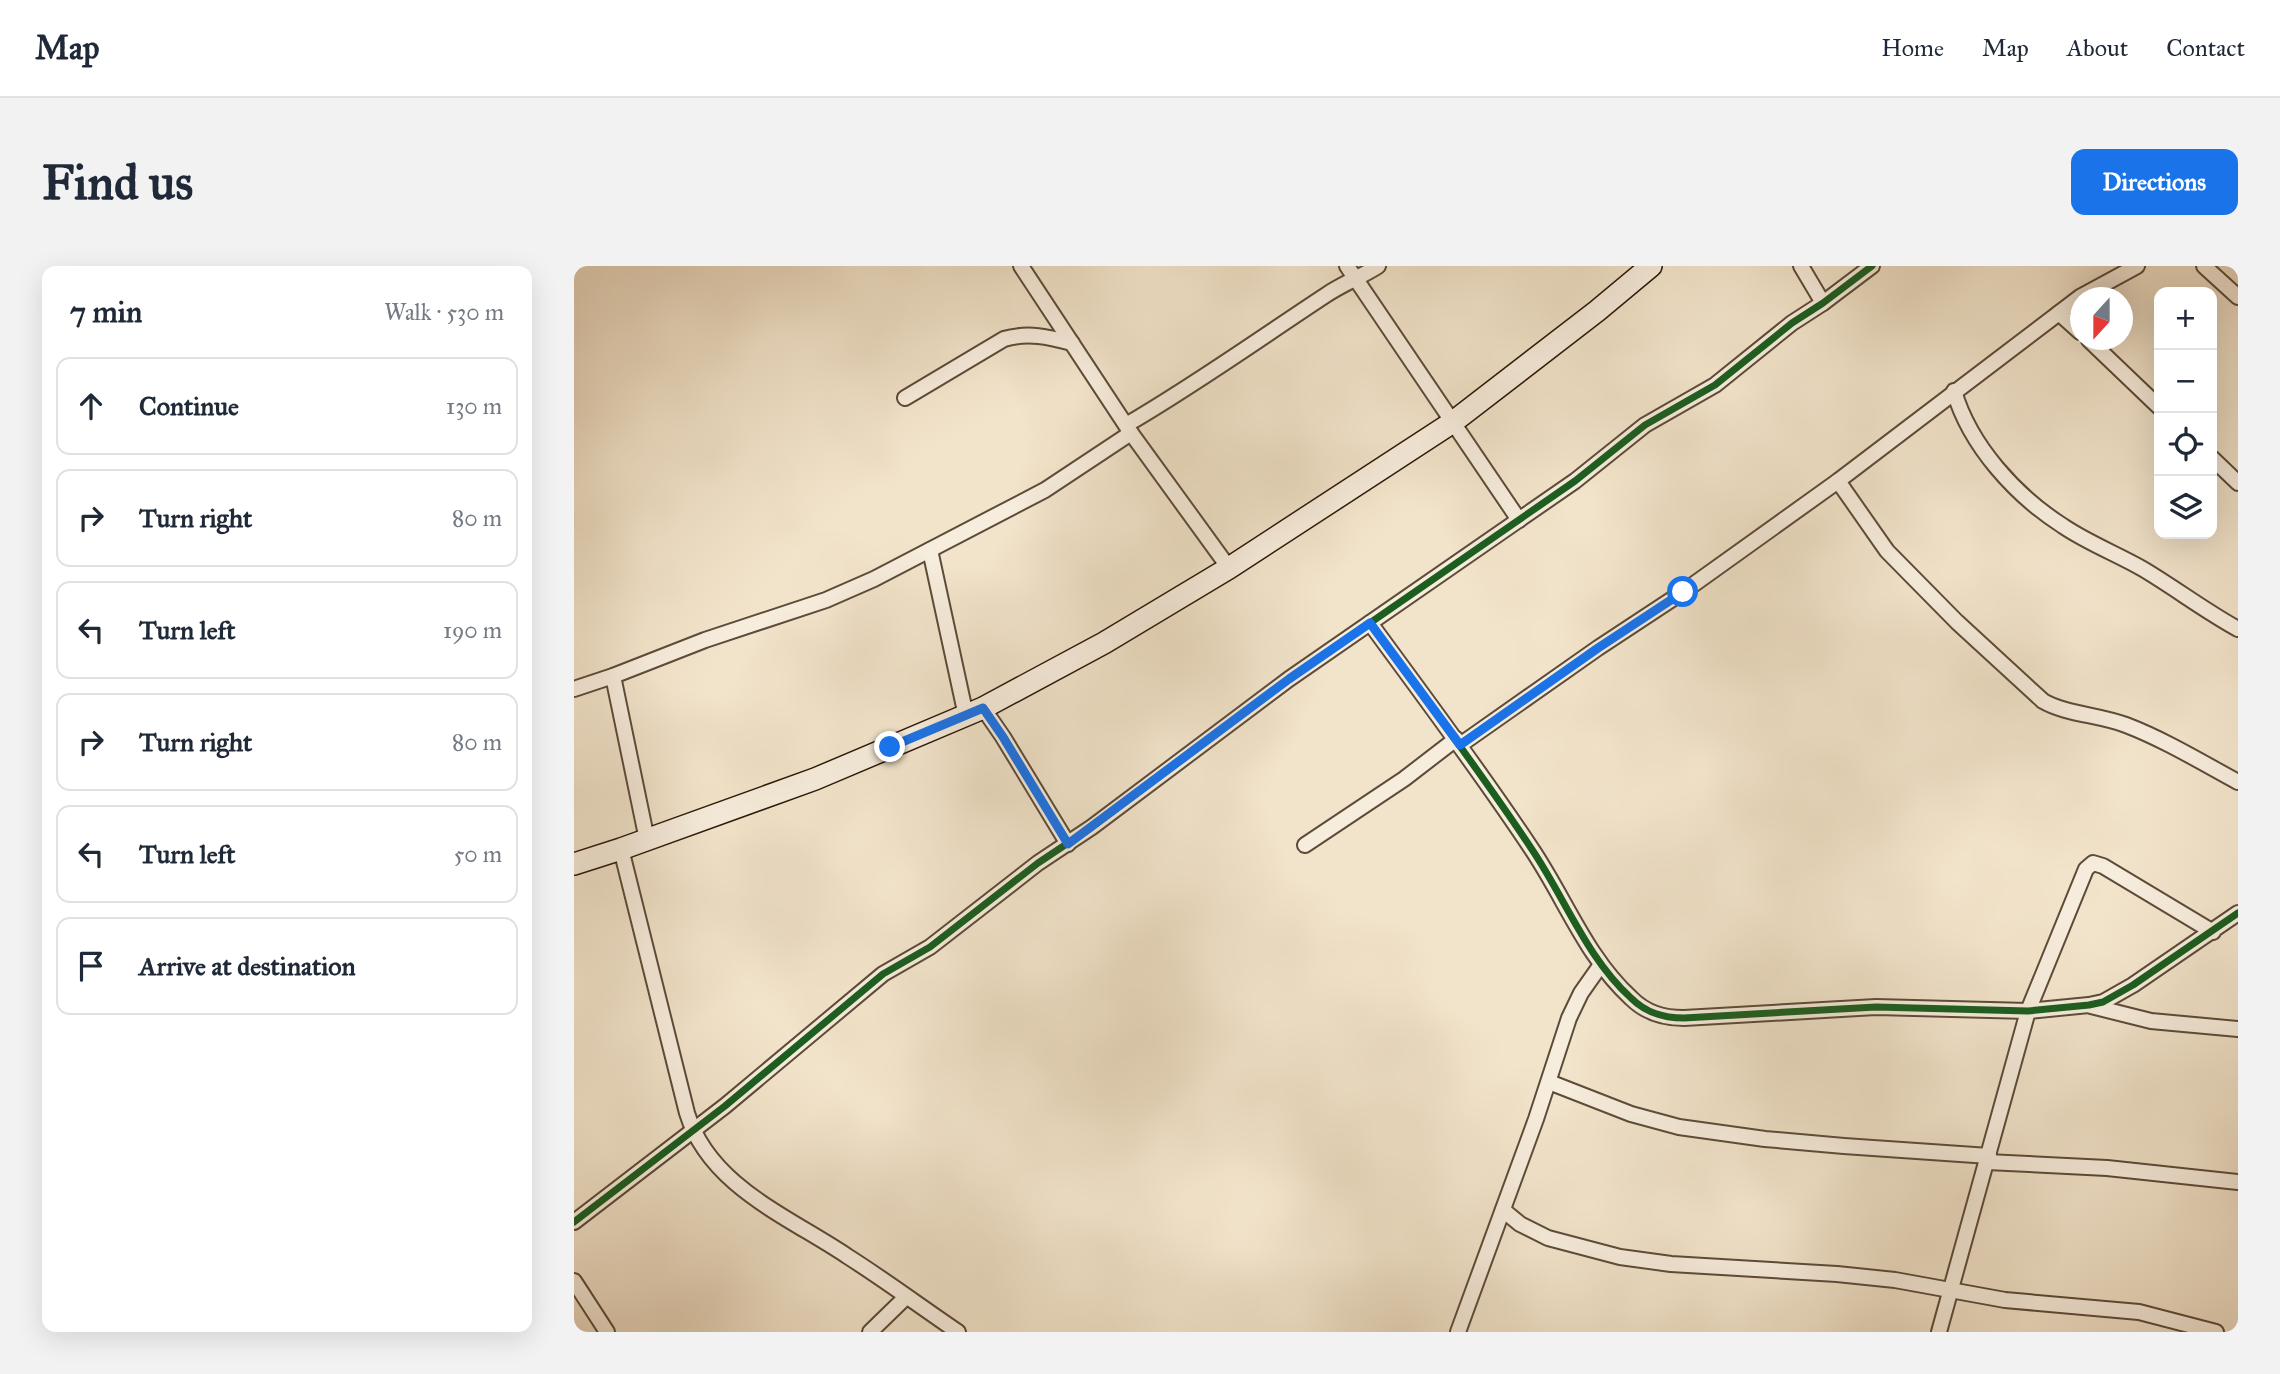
<!DOCTYPE html>
<meta charset="utf-8">
<style>
body{margin:0;font-family:"IM FELL Great Primer",serif;background:#f2f2f3;color:#1f2937}
.controls{position:absolute;right:21px;top:21px;display:grid;overflow:hidden;border-radius:14px;box-shadow:0 7px 28px #0002}
.controls button{width:63px;height:63px;display:grid;place-items:center;padding:0;border:0;border-bottom:2px solid #e0e1e3;background:#fff;color:#1f2937;font:35px sans-serif}
.compass{position:absolute;left:1496px;top:21px;width:63px;height:63px;border-radius:50%;background:#fff;box-shadow:0 7px 28px #0002;rotate:201deg}
.stop{position:absolute;width:21px;height:21px;margin:-16px;border:5px solid #1a73e8;border-radius:50%;background:#fff}
.stop.end{background:#1a73e8;border-color:#fff;box-shadow:0 2px 7px #0008}
.list{margin:0;padding:0;list-style:none}
h2{display:flex;justify-content:space-between;align-items:center;height:91px;margin:0;padding:0 28px;font-size:30px}
h2 small{font-size:23px;font-weight:400;color:#747a83}
.list li{display:grid;grid-template-columns:46px 1fr auto;gap:21px;align-items:center;box-sizing:border-box;height:98px;margin:0 14px 14px;padding:0 14px;border:2px solid #e0e1e3;border-radius:14px}
.list b{display:block;font-size:26px;white-space:nowrap}
.list em{font-size:23px;font-style:normal;color:#747a83}
.icon{flex:none;width:38px;height:38px;fill:none;stroke:currentColor;stroke-width:2;stroke-linecap:round;stroke-linejoin:round}
.map{position:relative;flex:none;width:1664px;height:1066px;overflow:hidden;border-radius:14px}
header{display:flex;align-items:center;gap:42px;box-sizing:border-box;height:98px;padding:0 35px;background:#fff;border-bottom:2px solid #e0e1e3}
header strong{font-size:33px}
nav{display:flex;gap:38px;margin-inline-start:auto;font-size:24px}
.intro{display:flex;align-items:center;justify-content:space-between;box-sizing:border-box;height:168px;padding:0 42px}
h1{margin:0;font-size:49px}
.button{padding:18px 32px;border-radius:14px;background:#1a73e8;color:#fff;font-size:24px;font-weight:700}
main{display:flex;gap:42px;padding:0 42px}
aside{flex:1;background:#fff;border-radius:14px;box-shadow:0 7px 28px #0002}
.map>svg:first-child{display:block}
</style>
<header>
<strong>Map</strong>
<nav><a>Home</a><a>Map</a><a>About</a><a>Contact</a></nav>
</header>
<div class="intro"><h1>Find us</h1><a class="button">Directions</a></div>
<main>
<aside>
<h2>7 min<small>Walk · 530 m</small></h2>
<ul class="list">
<li><svg class="icon" aria-label="ahead" viewBox="0 0 24 24"><path d="M12 20V5M6 11l6-6 6 6"/></svg><div><b>Continue</b></div><em>130 m</em></li>
<li><svg class="icon" aria-label="right" viewBox="0 0 24 24"><path d="M7 20v-9h11M14 6l5 5-5 5"/></svg><div><b>Turn right</b></div><em>80 m</em></li>
<li><svg class="icon" aria-label="left" viewBox="0 0 24 24"><path d="M17 20v-9H6M10 6l-5 5 5 5"/></svg><div><b>Turn left</b></div><em>190 m</em></li>
<li><svg class="icon" aria-label="right" viewBox="0 0 24 24"><path d="M7 20v-9h11M14 6l5 5-5 5"/></svg><div><b>Turn right</b></div><em>80 m</em></li>
<li><svg class="icon" aria-label="left" viewBox="0 0 24 24"><path d="M17 20v-9H6M10 6l-5 5 5 5"/></svg><div><b>Turn left</b></div><em>50 m</em></li>
<li><svg class="icon" aria-label="arrive" viewBox="0 0 24 24"><path d="M6 21V4h12l-3 4 3 4H6"/></svg><div><b>Arrive at destination</b></div></li>
</ul>
</aside>
<div class="map">
<svg width="1664" height="1066" viewBox="0 0 1664 1066">
<rect width="100%" height="100%" fill="#f2e4cb"/>
<filter id="stains"><feTurbulence type="fractalNoise" baseFrequency=".00286" numOctaves="4"/><feColorMatrix values="0 0 0 0 .2 0 0 0 0 .09 0 0 0 0 .02 0 0 0 .5 -.17"/></filter>
<radialGradient id="worn" r=".72"><stop offset=".6" stop-color="#630" stop-opacity="0"/><stop offset="1" stop-color="#630" stop-opacity=".3"/></radialGradient>
<g fill="none" stroke-linecap="round" stroke-linejoin="round">
<defs>
<g id="street">
<polyline points="447,0 557,167 655,302"/>
<polyline points="773,0 945,254"/>
<polyline points="1227,0 1249,37"/>
<polyline points="1630,0 1664,31"/>
<polyline points="1485,47 1506,66"/>
<polyline points="1515,74 1585,141"/>
<path d="M1380,125c16,55 62,105 109,135 25,17 54,28 80,43 32,19 62,42 95,60"/>
<path d="M331,132l99,-59c24,-7 45,-2 68,4"/>
<path d="M552,159c69,-40 133,-86 200,-130 16,-11 35,-18 52,-29"/>
<polyline points="1638,192 1664,217"/>
<path d="M1264,215l49,70 70,71 86,79c22,13 57,14 83,24 39,15 75,37 112,57"/>
<polyline points="356,284 392,450"/>
<path d="M796,357c54,74 110,148 161,225 34,50 55,109 100,150 15,15 32,20 53,20l192,-11 152,4 61,-6 14,-3 30,-17 105,-72"/>
<polyline points="39,410 73,574"/>
<polyline points="0,423 39,410 131,374 252,334 300,313 471,224 557,167"/>
<polyline points="409,442 429,471 494,578"/>
<polyline points="886,479 1024,382 1109,326 1264,215 1506,31 1563,0"/>
<polyline points="731,579 830,513 882,473"/>
<path d="M47,583l66,264c22,73 102,104 160,143 38,24 74,51 111,76"/>
<polyline points="1517,740 1577,755 1664,763"/>
<polyline points="975,816 1057,848 1105,861 1191,873 1270,880 1415,890"/>
<polyline points="1413,896 1533,902 1664,916"/>
<polyline points="929,944 946,958 974,972 1046,991 1097,998 1263,1008 1321,1014 1431,1034 1565,1046 1642,1066"/>
<polyline points="0,956 151,840 309,708 356,681 464,597 518,561 715,413 1001,215 1071,159 1141,119 1218,57 1249,37 1298,0"/>
<polyline points="0,1015 33,1066"/>
<polyline points="296,1066 332,1031"/>
<polyline points="884,1066 962,853 995,752 1007,727 1026,700"/>
<polyline points="1365,1066 1454,745 1512,603 1519,597 1529,600 1639,666"/>
</g>
<polyline id="secondary" points="0,598 47,583 241,513 409,442 530,377 655,302 879,156 1023,45 1077,0"/>
</defs>
<use href="#street" stroke="#5d4b39" stroke-width="18"/>
<use href="#secondary" stroke="#2b1808" stroke-width="24"/>
<use href="#street" stroke="#f7eddd" stroke-width="14"/>
<use href="#secondary" stroke="#f7eddd" stroke-width="21"/>
<defs>
<g id="cycleway">
<path d="M796,357c54,74 110,148 161,225 34,50 55,109 100,150 15,15 32,20 53,20l192,-11 152,4 61,-6 14,-3 30,-17 105,-72"/>
<polyline points="0,956 151,840 309,708 356,681 464,597 518,561 715,413 1001,215 1071,159 1141,119 1218,57 1249,37 1298,0"/>
</g>
</defs>
<use href="#cycleway" stroke="#f7eddd" stroke-width="11"/>
<use href="#cycleway" stroke="#1b5e20" stroke-width="7"/>
</g>
<g fill="none" stroke-linecap="round" stroke-linejoin="round">
<polyline stroke="#1a73e8" stroke-width="9" points="316,481 409,442 429,471 494,578 715,413 796,357 886,479 1024,382 1109,326"/>
</g>
<rect width="100%" height="100%" filter="url(#stains)"/>
<rect width="100%" height="100%" fill="url(#worn)"/>
</svg>
<div class="controls">
<button>+</button>
<button>−</button>
<button><svg class="icon" aria-label="locate" viewBox="0 0 24 24"><circle cx="12" cy="12" r="6"/><path d="M12 2v4M12 18v4M2 12h4M18 12h4"/></svg></button>
<button><svg class="icon" aria-label="layers" viewBox="0 0 24 24"><path d="M12 4l9 5-9 5-9-5zM3 14l9 5 9-5"/></svg></button>
</div>
<svg class="compass" viewBox="-18 -18 36 36"><path d="M0-13l5 13h-10z" fill="#e53935"/><path d="M0 13l5-13h-10z" fill="#747a83"/></svg>
<div class="stop" style="left:1109px;top:326px"></div>
<div class="stop end" style="left:316px;top:481px"></div>
</div>
</main>
